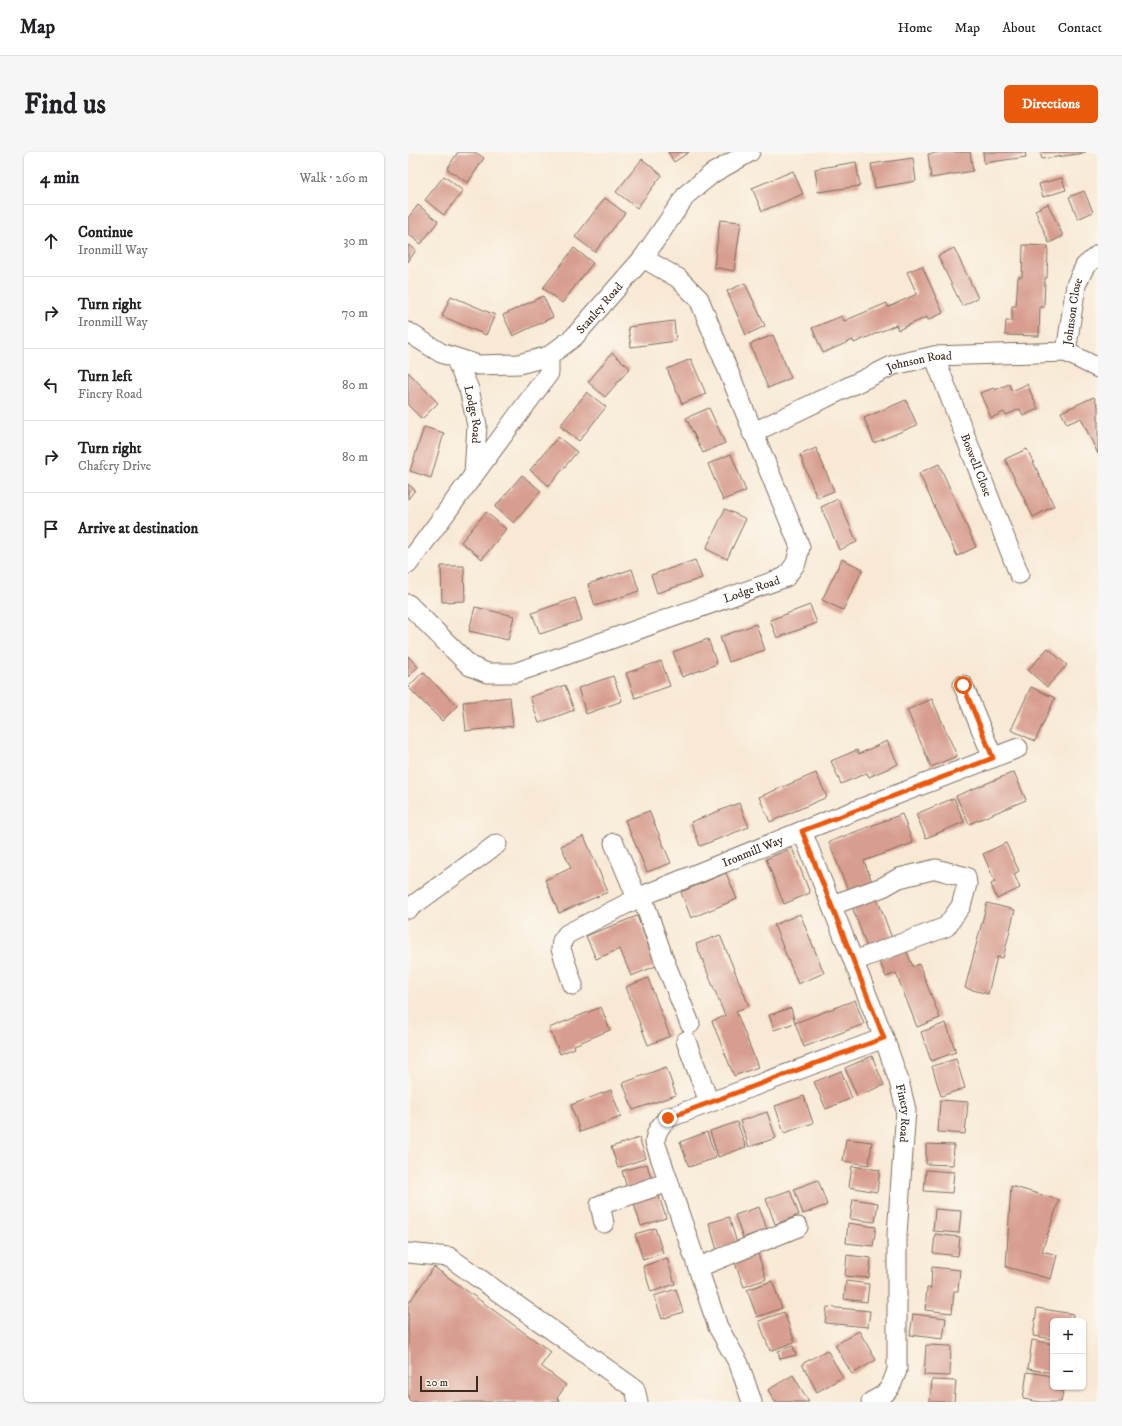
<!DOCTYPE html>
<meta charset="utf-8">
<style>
body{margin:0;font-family:"IM FELL DW Pica",serif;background:#f6f6f6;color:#202124}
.controls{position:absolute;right:12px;bottom:12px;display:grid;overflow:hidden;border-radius:6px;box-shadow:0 1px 3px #0004}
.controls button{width:36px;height:36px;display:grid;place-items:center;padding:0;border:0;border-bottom:1px solid #e0e0e0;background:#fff;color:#202124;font:20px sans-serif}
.scale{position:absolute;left:12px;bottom:10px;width:58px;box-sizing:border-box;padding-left:4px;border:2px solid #3b2a1e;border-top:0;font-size:11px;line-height:14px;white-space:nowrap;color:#3b2a1e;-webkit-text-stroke:3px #fbf7ec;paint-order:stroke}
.stop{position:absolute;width:12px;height:12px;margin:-9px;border:3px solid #ea580c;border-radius:50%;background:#fff}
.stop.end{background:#ea580c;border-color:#fff;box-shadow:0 1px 4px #0008}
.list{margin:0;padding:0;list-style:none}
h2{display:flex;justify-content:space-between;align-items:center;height:52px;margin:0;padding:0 16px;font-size:17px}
h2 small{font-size:13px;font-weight:400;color:#757577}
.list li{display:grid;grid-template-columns:26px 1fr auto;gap:12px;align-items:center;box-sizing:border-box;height:72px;padding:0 16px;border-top:1px solid #e0e0e0}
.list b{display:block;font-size:15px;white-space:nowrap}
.list p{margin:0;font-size:13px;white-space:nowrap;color:#757577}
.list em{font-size:13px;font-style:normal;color:#757577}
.icon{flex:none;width:22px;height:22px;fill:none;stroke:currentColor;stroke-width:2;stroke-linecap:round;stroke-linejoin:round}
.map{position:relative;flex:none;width:690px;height:1250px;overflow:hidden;border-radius:6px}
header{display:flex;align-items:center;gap:24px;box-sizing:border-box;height:56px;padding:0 20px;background:#fff;border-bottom:1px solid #e0e0e0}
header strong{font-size:19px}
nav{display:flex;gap:22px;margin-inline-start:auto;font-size:14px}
.intro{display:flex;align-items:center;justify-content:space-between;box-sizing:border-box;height:96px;padding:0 24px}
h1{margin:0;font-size:28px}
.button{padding:10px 18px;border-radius:6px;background:#ea580c;color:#fff;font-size:14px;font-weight:700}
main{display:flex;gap:24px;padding:0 24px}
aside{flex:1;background:#fff;border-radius:6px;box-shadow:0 1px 3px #0004}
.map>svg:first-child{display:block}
</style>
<header>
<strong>Map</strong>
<nav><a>Home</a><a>Map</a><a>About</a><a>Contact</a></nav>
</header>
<div class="intro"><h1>Find us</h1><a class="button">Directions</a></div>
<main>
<aside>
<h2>4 min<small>Walk · 260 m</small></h2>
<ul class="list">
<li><svg class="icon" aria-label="ahead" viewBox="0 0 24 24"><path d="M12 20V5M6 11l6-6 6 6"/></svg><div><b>Continue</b><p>Ironmill Way</p></div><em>30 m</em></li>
<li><svg class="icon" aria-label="right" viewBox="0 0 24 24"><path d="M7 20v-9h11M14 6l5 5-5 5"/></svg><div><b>Turn right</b><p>Ironmill Way</p></div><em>70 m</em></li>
<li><svg class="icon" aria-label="left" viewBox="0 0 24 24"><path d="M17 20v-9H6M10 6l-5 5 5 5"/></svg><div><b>Turn left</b><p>Finery Road</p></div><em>80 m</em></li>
<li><svg class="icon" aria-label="right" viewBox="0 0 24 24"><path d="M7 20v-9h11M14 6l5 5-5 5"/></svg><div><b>Turn right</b><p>Chafery Drive</p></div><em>80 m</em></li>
<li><svg class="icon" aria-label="arrive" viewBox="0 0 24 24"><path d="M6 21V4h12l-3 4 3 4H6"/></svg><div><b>Arrive at destination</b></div></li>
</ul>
</aside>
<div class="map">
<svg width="690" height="1250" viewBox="0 0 690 1250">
<rect width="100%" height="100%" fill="#fbf7ec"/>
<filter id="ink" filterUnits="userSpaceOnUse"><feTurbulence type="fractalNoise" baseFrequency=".025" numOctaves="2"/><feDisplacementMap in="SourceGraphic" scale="8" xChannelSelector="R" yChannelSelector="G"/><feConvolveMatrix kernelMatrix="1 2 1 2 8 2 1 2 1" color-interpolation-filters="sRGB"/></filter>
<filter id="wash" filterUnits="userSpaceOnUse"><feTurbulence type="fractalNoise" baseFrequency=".012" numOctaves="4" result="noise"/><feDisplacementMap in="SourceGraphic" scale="16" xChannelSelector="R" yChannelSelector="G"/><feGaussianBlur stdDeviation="0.9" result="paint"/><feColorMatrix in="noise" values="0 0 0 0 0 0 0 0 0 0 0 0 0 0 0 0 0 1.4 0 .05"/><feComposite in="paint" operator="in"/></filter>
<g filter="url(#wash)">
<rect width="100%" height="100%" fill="#f8e9d5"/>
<g id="blocks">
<g fill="#d79d8f">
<polygon points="50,0 67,0 76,6 60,31 39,17"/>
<polygon points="260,0 281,0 266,10"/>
<polygon points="535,0 562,0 565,19 523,26 520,2"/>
<polygon points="575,0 617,0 618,5 576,11"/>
<polygon points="632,0 677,0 677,1 634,7"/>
<polygon points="505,6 508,29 467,36 463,12"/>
<polygon points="234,7 254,23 229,56 208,40"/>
<polygon points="448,10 452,34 410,40 407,17"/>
<polygon points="385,19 395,42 354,59 344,36"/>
<polygon points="36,24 55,39 36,63 17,48"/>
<polygon points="654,26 658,38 635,45 631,32"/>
<polygon points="676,39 685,60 670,67 661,45"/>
<polygon points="197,46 217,61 187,100 167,85"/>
<polygon points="640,52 655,84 641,91 627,58"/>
<polygon points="10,53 30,69 13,92 0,82 0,66"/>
<polygon points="312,68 333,70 326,119 306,115"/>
<polygon points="0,93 8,98 0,110"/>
<polygon points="615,93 640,94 639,126 637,126 636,155 632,155 631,184 597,183 598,169 604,169 604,154 608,154 610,125 614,125"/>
<polygon points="166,96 185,111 154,151 135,136"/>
<polygon points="546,96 570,146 554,154 530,104"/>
<polygon points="514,114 535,161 520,168 519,165 490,178 488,173 446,191 445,188 415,201 404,176 434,164 436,169 479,151 480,155 509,142 499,120"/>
<polygon points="337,131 357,174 338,183 319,139"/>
<polygon points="43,144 87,163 78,183 34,164"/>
<polygon points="135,144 145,165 105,184 95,163"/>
<polygon points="266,169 268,189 223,195 220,175"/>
<polygon points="365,183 383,226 360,236 342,192"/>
<polygon points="204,201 222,216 197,245 180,230"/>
<polygon points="283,207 298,242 274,252 259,217"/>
<polygon points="0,220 30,251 14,267 0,253"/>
<polygon points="601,232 604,239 619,232 630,257 615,264 612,257 598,263 596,260 583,266 572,241 586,236 587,238"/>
<polygon points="179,240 198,255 171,289 152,274"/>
<polygon points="686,245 690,254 690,302 673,266 659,272 653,260"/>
<polygon points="498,248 509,273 466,291 456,266"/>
<polygon points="301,256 317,291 295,301 278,266"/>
<polygon points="16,275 36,281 23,326 2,319"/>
<polygon points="150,285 169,300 141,334 122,318"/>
<polygon points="408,296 426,339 409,346 392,303"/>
<polygon points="619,297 646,354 625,365 597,307"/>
<polygon points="323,302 338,339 315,348 300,312"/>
<polygon points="531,312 568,395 549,404 511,321"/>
<polygon points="114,323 133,339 106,371 87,355"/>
<polygon points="0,332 7,338 0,347"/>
<polygon points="430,347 449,390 431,398 413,355"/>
<polygon points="317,357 338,367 319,407 298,397"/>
<polygon points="78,360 98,377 74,407 53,390"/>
<polygon points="434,407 455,417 435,458 414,448"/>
<polygon points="287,408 294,426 249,441 243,423"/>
<polygon points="33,414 56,414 57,449 34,450"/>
<polygon points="224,417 231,439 187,454 180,432"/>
<polygon points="167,446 174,468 132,482 124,461"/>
<polygon points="402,453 409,471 369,486 362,468"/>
<polygon points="67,455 106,464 100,488 61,479"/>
<polygon points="348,472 357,498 321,510 312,485"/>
<polygon points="300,487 309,512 274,525 265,500"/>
<polygon points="640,496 659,513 639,535 620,518"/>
<polygon points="0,504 10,515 0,525"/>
<polygon points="253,509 262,534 227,546 218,521"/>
<polygon points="15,520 49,554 34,569 0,535"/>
<polygon points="205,524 214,549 178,562 170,536"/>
<polygon points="157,533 166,558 131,571 122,545"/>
<polygon points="623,535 647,546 627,589 603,578"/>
<polygon points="102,545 105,574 58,579 55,550"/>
<polygon points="524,547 549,604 523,615 499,558"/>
<polygon points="479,589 490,612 461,625 459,621 433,632 423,609 449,598 451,602"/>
<polygon points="606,620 618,648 561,672 548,644"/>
<polygon points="408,621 419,645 362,670 351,645"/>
<polygon points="546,646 556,670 518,686 508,662"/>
<polygon points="331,651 341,675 292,694 283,670"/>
<polygon points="241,659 263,711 239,720 217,668"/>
<polygon points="494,662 505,691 456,709 466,735 442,744 421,690"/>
<polygon points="176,684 200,740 151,761 137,728 163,716 153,694"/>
<polygon points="598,691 611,719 606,722 612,736 589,747 583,732 587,730 575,702"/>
<polygon points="384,696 402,741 376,752 358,707"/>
<polygon points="318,721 329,747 283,766 273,740"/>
<polygon points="468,743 485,789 460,798 443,752"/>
<polygon points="579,751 607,758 595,806 589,805 580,842 557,836"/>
<polygon points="392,762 416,821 390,832 366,773"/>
<polygon points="229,764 248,814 223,824 212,797 188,807 178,784"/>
<polygon points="312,783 341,854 328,859 350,915 326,924 304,869 317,864 288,792"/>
<polygon points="498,797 505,815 511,812 532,866 509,875 488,821 478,825 471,808"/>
<polygon points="240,826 262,884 240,893 218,835"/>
<polygon points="447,848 456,872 396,895 387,871 366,878 361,863 383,856 387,871"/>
<polygon points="193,855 202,878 166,893 167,896 152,902 141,876"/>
<polygon points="538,871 548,900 523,909 513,880"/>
<polygon points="464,904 476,933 449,944 437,916"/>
<polygon points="548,907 557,936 533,944 524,914"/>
<polygon points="258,915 268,943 225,958 215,931"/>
<polygon points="433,919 444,946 418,957 406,930"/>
<polygon points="203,938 213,965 172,980 163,953"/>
<polygon points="396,944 405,971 376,981 367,954"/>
<polygon points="532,948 560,950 557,982 530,980"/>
<polygon points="359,960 368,986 341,995 332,969"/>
<polygon points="329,970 338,995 310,1005 302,979"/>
<polygon points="299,980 308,1006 281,1015 272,990"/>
<polygon points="231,986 238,1006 210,1016 203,995"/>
<polygon points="438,987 464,990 461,1013 435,1009"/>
<polygon points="518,992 546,993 545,1013 518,1012"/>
<polygon points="239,1012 244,1029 219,1036 214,1019"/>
<polygon points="444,1014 472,1018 469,1040 441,1035"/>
<polygon points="518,1018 546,1020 544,1041 516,1039"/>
<polygon points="410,1028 419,1053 395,1062 386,1037"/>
<polygon points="603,1034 651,1048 634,1099 649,1103 643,1127 598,1115"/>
<polygon points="249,1038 258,1066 233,1074 224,1046"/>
<polygon points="382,1038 391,1063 367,1072 358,1047"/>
<polygon points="445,1047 470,1051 467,1070 442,1067"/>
<polygon points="351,1055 359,1077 335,1086 327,1063"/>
<polygon points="527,1057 553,1059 551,1081 525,1079"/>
<polygon points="321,1065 329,1091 309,1098 301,1071"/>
<polygon points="440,1071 468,1075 465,1094 438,1091"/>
<polygon points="247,1076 255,1101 235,1108 227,1082"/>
<polygon points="527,1082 552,1085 550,1104 525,1101"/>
<polygon points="350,1102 358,1127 336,1135 327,1111"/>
<polygon points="439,1103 463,1106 461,1126 437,1124"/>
<polygon points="259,1106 267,1132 243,1140 235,1114"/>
<polygon points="26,1115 143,1200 133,1214 158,1233 149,1246 153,1250 0,1250 0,1152"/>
<polygon points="524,1115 552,1118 550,1139 546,1139 544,1161 517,1158 519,1136 523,1136"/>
<polygon points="364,1129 374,1156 349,1165 339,1138"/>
<polygon points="438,1129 461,1132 459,1150 436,1147"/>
<polygon points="268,1137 275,1160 254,1167 246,1144"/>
<polygon points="419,1155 462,1159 460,1175 417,1171"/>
<polygon points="629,1156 665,1162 664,1169 645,1169 645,1187 625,1184"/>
<polygon points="376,1160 387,1190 362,1199 351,1169"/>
<polygon points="505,1162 538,1166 535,1187 502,1183"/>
<polygon points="451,1179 468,1208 444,1222 427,1193"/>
<polygon points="624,1188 645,1192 645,1221 620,1217"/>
<polygon points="518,1193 543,1194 542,1224 516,1223"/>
<polygon points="385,1194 388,1203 372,1207 370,1199"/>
<polygon points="419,1198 435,1225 409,1240 394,1212"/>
<polygon points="619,1220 645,1224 645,1235 656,1235 653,1250 633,1250 615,1247"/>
<polygon points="385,1223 401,1250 367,1250 360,1238"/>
<polygon points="524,1228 548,1229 546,1250 522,1250"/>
</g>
</g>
</g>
<g filter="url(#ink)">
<use href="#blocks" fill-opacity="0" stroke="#7d6d5e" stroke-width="1"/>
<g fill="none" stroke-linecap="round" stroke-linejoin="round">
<defs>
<g id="minor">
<path id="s1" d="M0,180l33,21 37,12 41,-1 30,-8 25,-19 69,-79 44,-64 26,-21 37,-21"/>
<path id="s2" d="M658,200l10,-67 9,-19 13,-11"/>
<path id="s3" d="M526,204l85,218"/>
<path id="s4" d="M47,206l14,31 8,36 -3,49"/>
<path id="s5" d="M344,281l142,-68 40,-9 132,-4 32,16"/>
<polyline points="0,412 141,221 141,204"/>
<path id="s6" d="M0,452l62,62 17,7h28l271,-96 10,-14 4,-16 -101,-248 -21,-21 -35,-20"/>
<polyline points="555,533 585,606"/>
<path id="s7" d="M394,679l82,207 15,43 7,29 -9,124v136c-6,18 -8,23 -26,32"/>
<polyline points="206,691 229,746"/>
<polyline points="234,744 256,808 282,872"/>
<polyline points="424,753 475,735 491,726 528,717 558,725 559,732 553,754 538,775 446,809"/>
<polyline points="0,757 89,692"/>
<path id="s8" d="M165,833l-12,-36 1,-8 5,-7 75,-38 160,-65 216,-83"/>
<polyline points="278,889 301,950"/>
<polyline points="196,1071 192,1053 261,1030"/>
<polyline points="0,1101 41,1105 227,1237 230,1250"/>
<polyline points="291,1115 390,1075"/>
<path d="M344,1250l-13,-38 -21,-37 -63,-185c1,-11 5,-16 13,-24l216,-80"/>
</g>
</defs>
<use href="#minor" stroke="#7d6d5e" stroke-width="21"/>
<use href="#minor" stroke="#fff" stroke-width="19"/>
</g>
</g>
<g fill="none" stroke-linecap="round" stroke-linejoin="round" filter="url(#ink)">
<polyline stroke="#ea580c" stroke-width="5" points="260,966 476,886 394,679 585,606 555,533"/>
</g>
<g text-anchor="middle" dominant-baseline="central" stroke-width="4" stroke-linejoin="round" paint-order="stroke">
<g font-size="12" fill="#3b2a1e" stroke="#fbf7ec">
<text stroke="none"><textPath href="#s1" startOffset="220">Stanley Road</textPath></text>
<text stroke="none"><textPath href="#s2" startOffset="41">Johnson Close</textPath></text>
<text stroke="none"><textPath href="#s5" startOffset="183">Johnson Road</textPath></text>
<text stroke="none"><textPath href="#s4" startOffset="60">Lodge Road</textPath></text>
<text stroke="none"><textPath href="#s3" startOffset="117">Boswell Close</textPath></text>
<text stroke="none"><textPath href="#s6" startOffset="385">Lodge Road</textPath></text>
<text stroke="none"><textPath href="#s8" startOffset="258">Ironmill Way</textPath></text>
<text stroke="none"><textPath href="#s7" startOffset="301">Finery Road</textPath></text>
</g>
</g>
</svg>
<div class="controls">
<button>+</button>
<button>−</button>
</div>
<div class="scale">20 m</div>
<div class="stop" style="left:555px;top:533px"></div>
<div class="stop end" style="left:260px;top:966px"></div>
</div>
</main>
